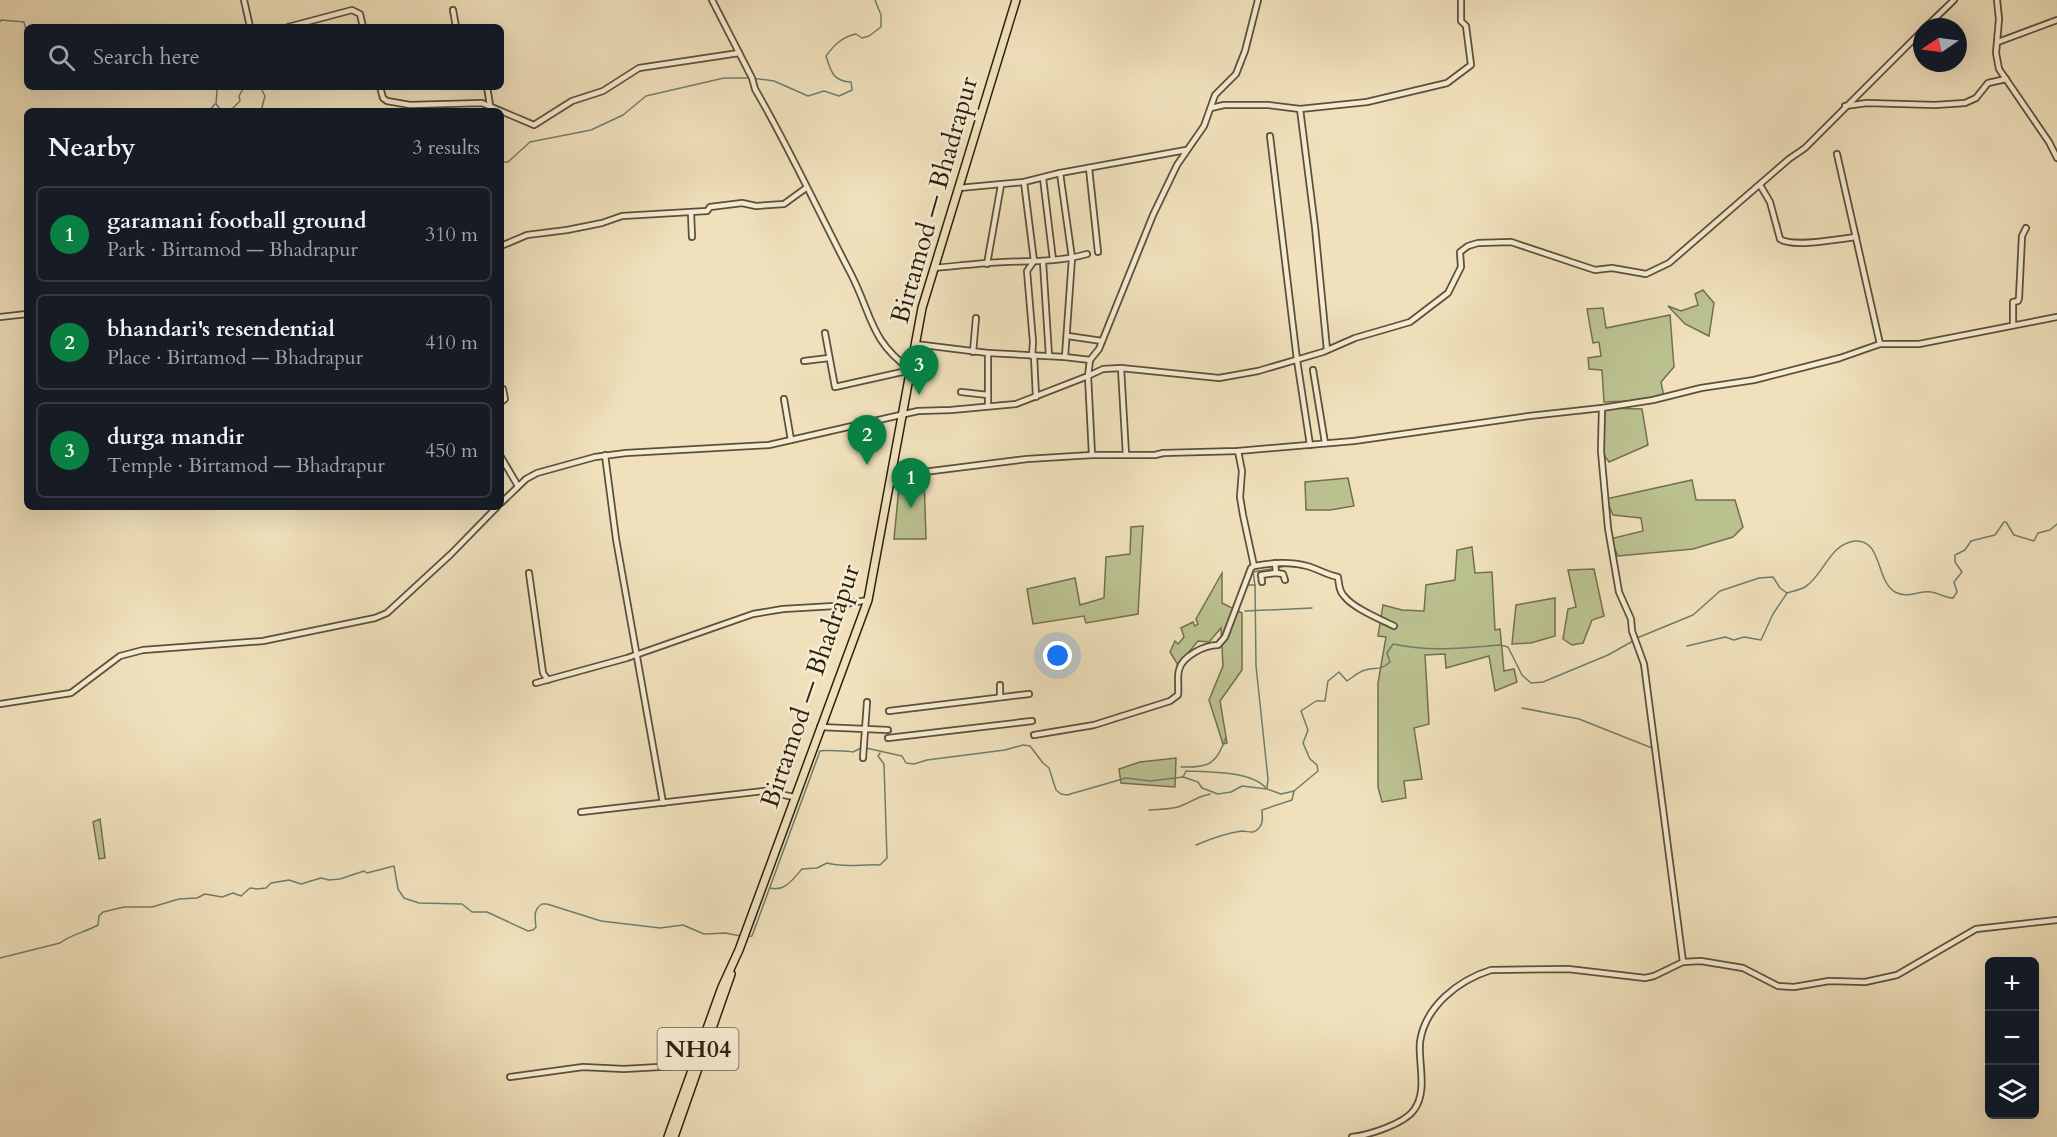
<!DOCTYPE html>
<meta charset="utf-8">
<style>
body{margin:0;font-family:Cardo,serif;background:#242831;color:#f1f3f6}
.controls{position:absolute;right:18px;bottom:18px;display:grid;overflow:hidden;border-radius:9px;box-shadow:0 6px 24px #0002}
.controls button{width:54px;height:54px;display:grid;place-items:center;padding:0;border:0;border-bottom:2px solid #363941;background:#171b24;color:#f1f3f6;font:30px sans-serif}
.compass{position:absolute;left:1913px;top:18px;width:54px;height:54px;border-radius:50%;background:#171b24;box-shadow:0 6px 24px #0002;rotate:257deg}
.you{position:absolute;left:1058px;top:656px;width:21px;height:21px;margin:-15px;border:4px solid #fff;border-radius:50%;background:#1a73e8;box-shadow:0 0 0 9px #1a73e833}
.badge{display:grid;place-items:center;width:39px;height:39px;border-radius:50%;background:#0b8043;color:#fff;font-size:20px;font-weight:700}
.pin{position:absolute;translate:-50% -50px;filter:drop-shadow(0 2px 3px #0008)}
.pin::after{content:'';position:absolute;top:32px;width:21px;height:18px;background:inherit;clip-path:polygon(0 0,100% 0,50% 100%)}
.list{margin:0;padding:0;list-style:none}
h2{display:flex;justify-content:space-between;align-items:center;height:78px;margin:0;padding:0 24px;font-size:26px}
h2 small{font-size:20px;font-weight:400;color:#9ea1a6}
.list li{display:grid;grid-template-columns:39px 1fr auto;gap:18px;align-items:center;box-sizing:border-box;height:96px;margin:0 12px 12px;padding:0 12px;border:2px solid #363941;border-radius:9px}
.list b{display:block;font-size:22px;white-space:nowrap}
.list p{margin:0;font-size:20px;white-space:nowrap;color:#9ea1a6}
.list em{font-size:20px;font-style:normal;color:#9ea1a6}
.icon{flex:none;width:33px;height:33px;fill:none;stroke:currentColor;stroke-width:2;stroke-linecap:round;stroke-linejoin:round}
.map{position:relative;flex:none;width:2057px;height:1137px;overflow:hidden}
.search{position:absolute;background:#171b24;box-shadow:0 6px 24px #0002;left:24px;top:24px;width:480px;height:66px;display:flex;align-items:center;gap:15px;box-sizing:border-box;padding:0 21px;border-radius:9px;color:#9ea1a6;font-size:22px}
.panel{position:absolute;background:#171b24;box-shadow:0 6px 24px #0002;left:24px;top:108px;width:480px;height:402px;border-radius:9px}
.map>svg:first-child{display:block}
</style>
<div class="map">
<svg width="2057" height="1137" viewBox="0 0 2057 1137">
<rect width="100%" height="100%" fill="#f0e1bc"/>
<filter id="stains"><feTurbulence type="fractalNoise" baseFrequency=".00333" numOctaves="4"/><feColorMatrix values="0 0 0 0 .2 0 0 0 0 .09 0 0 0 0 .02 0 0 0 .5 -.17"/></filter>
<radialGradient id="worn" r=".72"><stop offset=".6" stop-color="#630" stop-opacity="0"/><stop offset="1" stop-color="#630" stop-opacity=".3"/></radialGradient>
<g fill="#bbc290" stroke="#737050" stroke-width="1.5">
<polygon points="1703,290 1714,303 1709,336 1685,324 1668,306 1681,311 1698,305 1695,294"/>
<polygon points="1603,308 1606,328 1670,315 1674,367 1661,382 1664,397 1653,400 1604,402 1602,370 1589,369 1588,358 1601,356 1599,342 1593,343 1587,309"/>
<polygon points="1602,408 1642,409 1648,445 1609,462 1601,451"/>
<polygon points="924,474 926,539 894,539 900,476"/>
<polygon points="1348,478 1354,506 1330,510 1306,510 1305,482"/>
<polygon points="1692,480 1696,500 1735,500 1743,527 1733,537 1693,549 1618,556 1610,539 1643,531 1641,518 1613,515 1606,499"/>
<polygon points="1143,526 1138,614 1086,623 1084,616 1033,624 1027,589 1075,578 1080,605 1104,598 1106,557 1130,554 1131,527"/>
<polygon points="1472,547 1475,573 1492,572 1495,630 1500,629 1504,671 1514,669 1517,682 1495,691 1489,656 1446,668 1445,654 1425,655 1429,724 1414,728 1422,779 1404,781 1406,798 1382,802 1378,787 1378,683 1386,637 1378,636 1383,605 1402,610 1424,611 1426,585 1455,580 1457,550"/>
<polygon points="1594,569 1604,616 1592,620 1583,643 1572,645 1563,639 1568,609 1576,607 1568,570"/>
<polygon points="1222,573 1222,603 1242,613 1242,670 1220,701 1227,743 1223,744 1209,700 1223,666 1221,628 1209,642 1198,641 1178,665 1170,652 1175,641 1178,644 1184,637 1181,628 1193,622 1195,626 1198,624 1196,619"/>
<polygon points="1555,598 1555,636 1531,643 1512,644 1516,605"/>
<polygon points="1176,758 1175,787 1121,783 1119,769 1140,762"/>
<polygon points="100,819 105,858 99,859 93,822"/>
</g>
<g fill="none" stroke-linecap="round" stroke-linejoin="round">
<g stroke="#6e7e6e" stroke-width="1.5">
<polyline points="0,22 1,20 24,22 27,35"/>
<polyline points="215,87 217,91 216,104 221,110 232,109 240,101 239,96 243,89 250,87"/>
<polyline points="260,87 265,96 261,111"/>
<polyline points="209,111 215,104"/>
<path d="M501,162h7l22,-20 61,-12 32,-15 23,-19 78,-18h28l22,3 34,15 16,-5 15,5 13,-6 -1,-8c-18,-1 -20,-10 -25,-26 8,-11 16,-19 30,-22l6,4 7,-2 12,-9v-12l-6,-15"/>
<polyline points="1247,585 1255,585 1253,572 1287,566 1305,568 1330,577"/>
<polyline points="1255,585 1256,666 1268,779 1267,788"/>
<polyline points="1245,611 1312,608"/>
<path d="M1637,638l56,-23 27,-24 39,-13 14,-1 7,11 7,5c6,-2 13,-3 18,-6 19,-12 24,-43 50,-46 27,-2 21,40 40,51 12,7 25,-2 36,0 8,1 14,6 22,6l4,-6 -3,-10 8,-10 -7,-10v-7l10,-5 6,-9 24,-6 9,-13h2l8,13 20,6 4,-8 12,-3 7,-6"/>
<polyline points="1687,646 1725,637 1734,640 1744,637 1761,640 1773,614 1787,593"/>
<polyline points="1522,708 1579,719 1652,748"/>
<path d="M866,748l36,8 4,7 8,1 13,-4 78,-10 18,-5 7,1 13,17 6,5 7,22 5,4 6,1 59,-17 24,3 33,-4 15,5 4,6 16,6 13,-2 11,-6 25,3 14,5 13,-3 24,-20 -1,-6 -7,-6 -7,-16 5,-13 -7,-19 15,-10h9l3,-20 11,-9 8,9c6,-4 11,-9 18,-11 12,-3 15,1 25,-8l-3,-9 6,-9c36,8 71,4 107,1l8,2 14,28 9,8 12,-1 65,-27 25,-14"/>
<path d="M1181,767c28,1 36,-3 45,-30"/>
<path d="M1183,777l3,-6c23,1 65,0 80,17"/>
<path d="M1149,810c11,-1 24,0 34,-5 12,-5 13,-8 27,-11"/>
<path d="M1196,845c14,-6 30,-12 46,-14 7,0 11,4 17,-3 5,-5 3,-12 3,-18l30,-10 2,-9"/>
<path d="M770,888c15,4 23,-9 32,-19l15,-1 10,-5c16,5 35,1 53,2l7,-7 -3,-94 -6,-8 2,-3"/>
<path d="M746,937l6,-1 68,-185c4,-1 29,0 33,1l8,-4"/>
<path d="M0,958l60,-15c12,-9 26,-11 38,-18l1,-9 4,-4 21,-5h28l27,-8 18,-1 8,-4 17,3 11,-4 8,3 9,-8 7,1 9,-1 5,-5 18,-3 12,4 20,-6 8,2 11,-1 24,-8 3,2 27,-7 4,23 6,9 15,5 43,1 10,8h15l41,19 5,-1 3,-3c-1,-10 -3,-17 6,-23h5l54,17 59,7 23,-3 21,9 21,-1 16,3"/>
</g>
<defs>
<g id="street">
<polyline points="244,0 250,27"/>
<path d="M712,0l40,78 3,11c35,60 64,124 96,185 21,41 19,67 60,96"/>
<polyline points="1997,0 1999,19 1996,53 1999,69 2049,142 2057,158"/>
<polyline points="453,10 456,27"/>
<polyline points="288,27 352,10 360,14 363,27"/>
<polyline points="1926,27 1954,0"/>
<polyline points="1998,42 2057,20"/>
<polyline points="380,87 383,98 387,101 410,105 482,103 534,125 572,101 603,91 639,68 739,53"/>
<polyline points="487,87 490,105"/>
<polyline points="1845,106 1867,103 1935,105 1965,103 1976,98 1988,83 2006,79"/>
<polyline points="1211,108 1224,105 1268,105 1300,109 1367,102 1447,83 1471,65 1466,26 1461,21 1461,0"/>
<polyline points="1300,109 1315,227 1327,350"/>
<polyline points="1270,136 1297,360 1310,445"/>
<polyline points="1837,154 1880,344"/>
<polyline points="1089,168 1098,252"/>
<polyline points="1060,173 1186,150"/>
<polyline points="1043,178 1053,260"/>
<polyline points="1024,182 1034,261 1027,271 1033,342 1032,356"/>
<path d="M1760,185l10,17 10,37c12,9 59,0 76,-2"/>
<polyline points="959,188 1024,182 1060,173 1072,258 1065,357"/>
<polyline points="691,213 692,237"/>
<polyline points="501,246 527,235 567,230 602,223 622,216 707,211 710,207 742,203 756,206 784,204 806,188"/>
<polyline points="1043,262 1049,356"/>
<polyline points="987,264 1001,185"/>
<path d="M934,268c23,-2 47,-5 70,-6 28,-1 55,0 83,-8"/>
<polyline points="0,317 27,314"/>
<polyline points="2013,325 2013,302 2018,301 2019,298 2022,236 2026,228"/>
<polyline points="825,333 835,387 911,370"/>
<polyline points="1068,336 1102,341"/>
<polyline points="915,344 988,353 988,406"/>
<polyline points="973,352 976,318"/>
<polyline points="988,353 1065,357 1090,360"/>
<polyline points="1034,356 1036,397"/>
<polyline points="804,361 829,358"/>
<polyline points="1121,368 1126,455"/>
<polyline points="1313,370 1325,443"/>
<polyline points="961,392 988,395"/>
<polyline points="784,399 791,440"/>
<polyline points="501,402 505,399 503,389"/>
<polyline points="1602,408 1601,451 1608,528 1619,592 1631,619 1632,631 1644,664 1683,962"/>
<polyline points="1238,451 1242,471 1240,497 1243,515 1254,566"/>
<polyline points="605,455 616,539 663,803"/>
<polyline points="1092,455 1088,376 1103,369 1121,368 1219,378 1258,371 1323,352 1355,338 1410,322 1448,293 1461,267 1460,252 1468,246 1478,243 1511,242 1595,270 1612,268 1646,274 1669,263 1789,159 1805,148 1922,31"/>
<polyline points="501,457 518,486"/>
<polyline points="892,476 1027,459 1092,455 1155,455 1163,453 1238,451 1354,441 1529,416 1602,408 1653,400 1701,388 1754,380 1840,358 1880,344 1919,344 2057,317"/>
<polyline points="501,503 526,479 537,473 595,457 626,453 769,445 918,411 951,410 1016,404 1088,376 1090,360 1099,349 1153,215 1177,165 1204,126 1215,95 1236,74 1245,51 1258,0"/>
<polyline points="1275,563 1276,573 1283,574 1285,580"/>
<polyline points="529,573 543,673 548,680"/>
<polyline points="1262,582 1261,575 1276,573"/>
<polyline points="536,683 627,658 753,614 783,609 834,606 868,600"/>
<polyline points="1000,685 1000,697"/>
<polyline points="0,704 71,693 120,656 143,650 263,641 375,618 387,613 451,554 497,507"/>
<polyline points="889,711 1029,694"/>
<polyline points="820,727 888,730"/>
<path d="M1034,735l60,-10 76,-24 8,-6c1,-8 -1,-18 1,-25 3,-14 26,-25 39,-25l7,-8 26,-69 3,-2c18,-3 35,-5 53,0 11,3 20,9 31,11 1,7 1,14 6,19 9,12 36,23 50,30"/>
<polyline points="888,738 1032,721"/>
<polyline points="863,758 867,702"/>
<polyline points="581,812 764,791 794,797"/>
<polyline points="510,1077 583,1067 624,1069 677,1066 693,1062"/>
<path d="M1352,1137c17,-2 52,-13 62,-27 14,-19 4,-47 6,-68 5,-36 39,-62 71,-72l77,-1 77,9 9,-2 29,-14 18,-1 42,7 35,18 16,1 35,-6 36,1 32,-7 79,-46 81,-9"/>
</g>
<g id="primary">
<polyline points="668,1137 722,987 739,950 868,600 922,308 1016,0"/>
<polyline points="674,1137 731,974"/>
</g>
</defs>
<use href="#street" stroke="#5c503a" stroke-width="8"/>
<use href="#primary" stroke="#2b1f0f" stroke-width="10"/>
<use href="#street" stroke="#f5ecd3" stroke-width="4.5"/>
<use href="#primary" stroke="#f0e1bc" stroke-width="7"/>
</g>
<g text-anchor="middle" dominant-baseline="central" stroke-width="5" stroke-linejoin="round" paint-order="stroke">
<rect fill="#f5ecd3" stroke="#685c4a" stroke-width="1.5" x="657.5" y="1028" width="81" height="42" rx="4.5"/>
<g font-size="24" font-weight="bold" fill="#2b1f0f">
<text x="698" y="1049">NH04</text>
</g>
<g font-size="26" fill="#2b1f0f" stroke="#f5ecd3">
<text transform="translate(934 200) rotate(-74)">Birtamod — Bhadrapur</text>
<text transform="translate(810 686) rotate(-71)">Birtamod — Bhadrapur</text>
</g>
</g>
<rect width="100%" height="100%" filter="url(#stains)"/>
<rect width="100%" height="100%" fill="url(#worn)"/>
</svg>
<div class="controls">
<button>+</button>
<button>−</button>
<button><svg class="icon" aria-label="layers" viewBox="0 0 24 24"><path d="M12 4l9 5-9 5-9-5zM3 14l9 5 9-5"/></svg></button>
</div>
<svg class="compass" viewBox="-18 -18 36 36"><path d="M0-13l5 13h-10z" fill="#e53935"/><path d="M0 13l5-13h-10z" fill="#9ea1a6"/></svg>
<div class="you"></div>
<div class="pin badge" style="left:911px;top:508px">1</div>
<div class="pin badge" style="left:867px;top:465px">2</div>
<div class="pin badge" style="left:919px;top:395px">3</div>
<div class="search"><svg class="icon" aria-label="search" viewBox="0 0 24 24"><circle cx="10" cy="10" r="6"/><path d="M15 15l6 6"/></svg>Search here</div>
<section class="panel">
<h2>Nearby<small>3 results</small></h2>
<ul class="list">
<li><span class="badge">1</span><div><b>garamani football ground</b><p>Park · Birtamod — Bhadrapur</p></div><em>310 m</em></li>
<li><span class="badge">2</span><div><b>bhandari's resendential</b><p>Place · Birtamod — Bhadrapur</p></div><em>410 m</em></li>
<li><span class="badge">3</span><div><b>durga mandir</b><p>Temple · Birtamod — Bhadrapur</p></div><em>450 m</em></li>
</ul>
</section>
</div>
